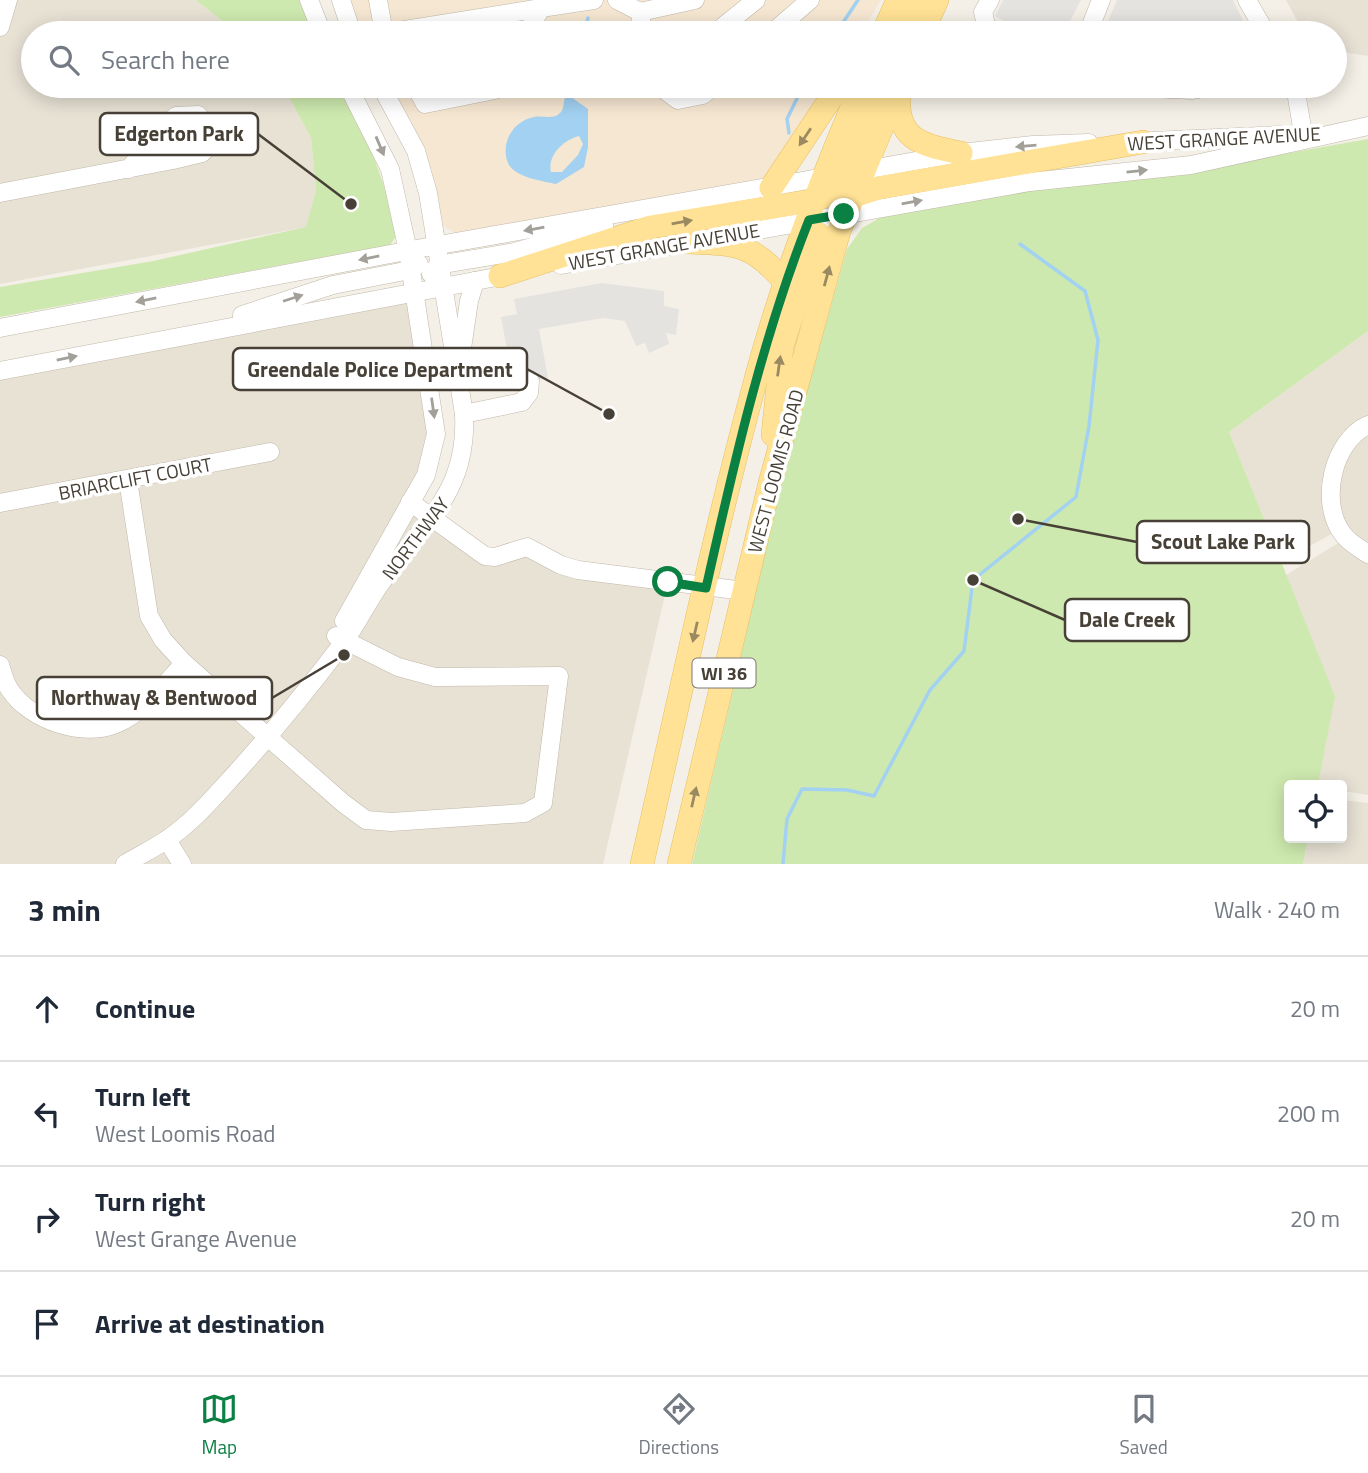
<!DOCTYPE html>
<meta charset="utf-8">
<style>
body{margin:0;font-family:"Titillium Web",sans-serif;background:#f6f6f7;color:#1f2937}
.controls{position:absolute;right:21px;bottom:21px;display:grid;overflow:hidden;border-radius:7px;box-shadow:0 4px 18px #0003}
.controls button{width:63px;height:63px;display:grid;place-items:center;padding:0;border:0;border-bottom:2px solid #e0e1e3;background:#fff;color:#1f2937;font:35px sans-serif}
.stop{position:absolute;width:21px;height:21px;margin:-16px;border:5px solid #0b8043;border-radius:50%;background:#fff}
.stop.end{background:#0b8043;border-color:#fff;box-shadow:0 2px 7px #0008}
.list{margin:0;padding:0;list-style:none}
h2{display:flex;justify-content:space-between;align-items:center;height:91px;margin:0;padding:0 28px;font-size:30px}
h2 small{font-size:23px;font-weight:400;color:#747a83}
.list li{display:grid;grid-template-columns:46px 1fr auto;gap:21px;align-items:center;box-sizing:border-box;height:105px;padding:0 28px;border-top:2px solid #e0e1e3}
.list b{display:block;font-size:26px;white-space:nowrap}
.list p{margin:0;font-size:23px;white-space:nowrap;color:#747a83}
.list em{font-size:23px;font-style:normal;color:#747a83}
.icon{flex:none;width:38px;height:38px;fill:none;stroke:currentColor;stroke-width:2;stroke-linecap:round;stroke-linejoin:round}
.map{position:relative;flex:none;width:1368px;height:864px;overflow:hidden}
.search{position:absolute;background:#fff;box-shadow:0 4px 18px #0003;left:21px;right:21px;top:21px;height:77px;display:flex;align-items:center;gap:18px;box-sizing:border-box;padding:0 24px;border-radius:38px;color:#747a83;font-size:26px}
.sheet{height:511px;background:#fff}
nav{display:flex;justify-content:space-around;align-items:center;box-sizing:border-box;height:98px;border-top:2px solid #e0e1e3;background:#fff;font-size:19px;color:#747a83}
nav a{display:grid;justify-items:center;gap:4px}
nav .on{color:#0b8043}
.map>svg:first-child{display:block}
</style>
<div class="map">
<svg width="1368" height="864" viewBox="0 0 1368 864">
<rect width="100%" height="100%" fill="#f4f0e7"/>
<g fill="#e8e2d5">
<polygon points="0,0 196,0 237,33 33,33 33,86 283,86 311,138 316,190 307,227 0,284"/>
<polygon points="1286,0 1368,0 1368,56 1335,51 1335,33 1304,33"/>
<polygon points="414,292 434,413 410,502 485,556 515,550 561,565 668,582 603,864 0,864 0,370"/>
<polygon points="1368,331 1368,795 1342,791 1342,785 1318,785 1334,696 1286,575 1353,534 1348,525 1281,562 1229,432"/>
<polygon points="1342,800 1368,803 1368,864 1303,864 1308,838 1342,838"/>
</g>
<g fill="#f6e7d2">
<polygon points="350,0 881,0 861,33 362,33"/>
<polygon points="391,86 829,86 766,178 457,234 443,226 431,177"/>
</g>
<g fill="#cee9af">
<polygon points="196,0 301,0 313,33 237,33"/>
<path d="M283,86h55c31,54 45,88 59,149l-7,10 -390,72v-30l153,-26 153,-34 10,-37 -5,-52z"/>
<polygon points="1368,139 1368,331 1229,432 1335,696 1318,785 1289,785 1289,838 1308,838 1303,864 692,864 783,476 847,249 862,228 885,215 990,195 1220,165"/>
</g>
<g fill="#e5e3df">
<polygon points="1003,0 1081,0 1064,33 1026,33 995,16"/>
<polygon points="1117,0 1233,0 1249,33 1103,33"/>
<polygon points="602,283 664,291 664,306 679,309 676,335 666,333 669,344 649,353 645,343 636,346 625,321 603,318 539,329 548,378 513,383 501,317 517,314 514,299"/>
</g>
<path fill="#a2d1f2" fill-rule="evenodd" d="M571,97l17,12v38l-4,20 -28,17c-14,-3 -42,-7 -48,-21 -8,-20 5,-42 26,-46 8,-2 20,3 26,-4 4,-3 3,-10 5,-15zM579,136l4,8 -5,11 -16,17h-11c-4,-16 12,-32 28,-36z"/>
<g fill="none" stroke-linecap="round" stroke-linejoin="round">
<g stroke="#a2d1f2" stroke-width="3.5">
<polyline points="584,33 588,18"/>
<polyline points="836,33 858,0"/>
<polyline points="571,97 571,86"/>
<polyline points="789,133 787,119 803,86"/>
<polyline points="783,864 787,819 802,789 847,790 874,796 930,690 964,651 973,580 1076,497 1089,426 1098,340 1085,291 1020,244"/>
</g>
<defs>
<g id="minor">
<polyline points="309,0 322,33"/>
<polyline points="341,0 352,33"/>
<polyline points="378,0 384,33"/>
<polyline points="617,0 640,12 643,33"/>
<polyline points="1247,0 1266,33"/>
<polyline points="640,12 695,0"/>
<polyline points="0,27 8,0"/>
<polyline points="386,33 541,8"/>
<polyline points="527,33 541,8 594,0"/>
<polyline points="715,33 756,0"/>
<polyline points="772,33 810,0"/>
<polyline points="988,33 983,12 990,0"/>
<polyline points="1088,33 1101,0"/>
<polyline points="415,86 425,104 495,90 497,86"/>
<polyline points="659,86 678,100 703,95 713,86"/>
<polyline points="1108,86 1193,90 1215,86"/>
<polyline points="1295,86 1304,139"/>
<polyline points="1131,142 1281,135"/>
<polyline points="0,193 173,160 202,153 212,143 211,131 198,115 176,116 158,132 129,169"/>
<polyline points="561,265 1030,182 1191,165 1368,126"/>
<polyline points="431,274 438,265 515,252 604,226"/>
<polyline points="242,315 333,285 410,270 419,264"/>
<polyline points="0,328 422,248 961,153 1033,145 1089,143"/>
<polyline points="460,362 469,301 475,281"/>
<polyline points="0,371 512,274"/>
<polyline points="464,414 522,402 529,393 530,381"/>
<path d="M1368,425c-35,16 -49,76 -26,108 6,9 17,15 26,21"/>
<polyline points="128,480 149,616 163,640 184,663 343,803 366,820 391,822 525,813 543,803 559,676 435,677 398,667 336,636"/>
<polyline points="410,502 485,556 495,557 527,547 561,565 578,570 744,591"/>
<polyline points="0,503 270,452"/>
<polyline points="344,621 426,475 436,434 408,251 390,169 348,86"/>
<path d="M0,665c3,8 5,19 10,25 20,30 72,48 106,34 28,-12 48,-39 68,-61"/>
<polyline points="167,840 182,864"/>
<path d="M125,864c13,-8 28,-15 41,-24 26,-17 48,-43 69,-66 38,-42 74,-86 108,-131 15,-20 25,-43 40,-63 41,-58 85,-88 81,-166l-36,-221 -12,-42 -35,-65"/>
</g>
<g id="major">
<polyline points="883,33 898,0"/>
<polyline points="903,33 917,0"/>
<polyline points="922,33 937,0"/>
<path d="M899,92c-4,48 22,53 62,61"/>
<polyline points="771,188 839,86"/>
<polyline points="842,198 849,154 879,86"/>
<polyline points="844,199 878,188 1143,142"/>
<path d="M687,242c49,2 65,1 98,40"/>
<polyline points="500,276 651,227 816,200 825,196"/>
<polyline points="773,435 782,346 819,234"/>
<path d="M642,864c36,-158 69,-318 111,-474 27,-104 66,-205 108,-304"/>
<polyline points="679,864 770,483 839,231 899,86"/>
</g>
</defs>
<use href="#minor" stroke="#c0b8a9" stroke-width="19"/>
<use href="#major" stroke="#e6bf63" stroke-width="24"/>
<use href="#minor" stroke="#fff" stroke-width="18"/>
<use href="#major" stroke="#ffe295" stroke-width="23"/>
</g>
<defs><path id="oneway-solid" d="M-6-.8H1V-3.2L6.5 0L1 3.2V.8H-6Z" transform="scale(1.75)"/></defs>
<g fill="#9a8961">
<use href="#oneway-solid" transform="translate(805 137) rotate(124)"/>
<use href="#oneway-solid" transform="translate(682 222) rotate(-10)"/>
<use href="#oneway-solid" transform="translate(827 276) rotate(-75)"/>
<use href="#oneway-solid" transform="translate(779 366) rotate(-82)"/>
<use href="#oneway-solid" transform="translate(695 632) rotate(103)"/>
<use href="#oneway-solid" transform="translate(694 797) rotate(-77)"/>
</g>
<g fill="#a3a09a">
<use href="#oneway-solid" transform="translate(380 146) rotate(67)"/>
<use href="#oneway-solid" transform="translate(1026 146) rotate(175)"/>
<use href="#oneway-solid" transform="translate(1137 171) rotate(-6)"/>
<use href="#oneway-solid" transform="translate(912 202) rotate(-10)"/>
<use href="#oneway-solid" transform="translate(534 229) rotate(170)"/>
<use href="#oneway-solid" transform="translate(369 258) rotate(169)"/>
<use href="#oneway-solid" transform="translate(293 298) rotate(-18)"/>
<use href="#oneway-solid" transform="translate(146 300) rotate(169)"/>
<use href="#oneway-solid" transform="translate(67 358) rotate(-11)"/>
<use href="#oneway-solid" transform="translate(433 408) rotate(82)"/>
</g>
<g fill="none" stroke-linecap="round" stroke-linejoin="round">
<path stroke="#0b8043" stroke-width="9" d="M668,582l38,6c28,-125 56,-249 103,-368l35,-6"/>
</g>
<g text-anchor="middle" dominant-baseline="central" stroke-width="7" stroke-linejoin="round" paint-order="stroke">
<rect fill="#fff" stroke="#7e7972" stroke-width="2" x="692.5" y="658.5" width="63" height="29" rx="5"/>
<g font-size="18" font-weight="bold" fill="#474036">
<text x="724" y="673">WI 36</text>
</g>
<g font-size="19" fill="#474036" stroke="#fff">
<text transform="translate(1224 138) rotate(-3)">WEST GRANGE AVENUE</text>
<text transform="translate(664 246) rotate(-10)">WEST GRANGE AVENUE</text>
<text transform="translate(775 471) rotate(-75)">WEST LOOMIS ROAD</text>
<text transform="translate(135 478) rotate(-11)">BRIARCLIFT COURT</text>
<text transform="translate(415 538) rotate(-53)">NORTHWAY</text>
</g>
</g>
<path fill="none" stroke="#474036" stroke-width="2.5" d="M351 204L258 134M609 414L527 369M1018 519L1137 542M973 580L1065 620M344 655L272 698"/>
<g fill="#474036" stroke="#fff" stroke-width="2.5">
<circle cx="351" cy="204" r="7"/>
<circle cx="609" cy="414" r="7"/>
<circle cx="1018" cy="519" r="7"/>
<circle cx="973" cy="580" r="7"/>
<circle cx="344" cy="655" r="7"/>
</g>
<g fill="#fff" stroke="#474036" stroke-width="2.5">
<rect x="100" y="113" width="158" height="42" rx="7"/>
<rect x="233" y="348" width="294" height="42" rx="7"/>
<rect x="1137" y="521" width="172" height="42" rx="7"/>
<rect x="1065" y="599" width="124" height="42" rx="7"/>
<rect x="37" y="677" width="235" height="42" rx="7"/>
</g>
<g font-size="21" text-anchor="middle" font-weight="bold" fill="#474036">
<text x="179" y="141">Edgerton Park</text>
<text x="380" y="377">Greendale Police Department</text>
<text x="1223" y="549">Scout Lake Park</text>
<text x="1127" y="627">Dale Creek</text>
<text x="154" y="705">Northway &amp; Bentwood</text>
</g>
</svg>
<div class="controls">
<button><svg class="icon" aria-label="locate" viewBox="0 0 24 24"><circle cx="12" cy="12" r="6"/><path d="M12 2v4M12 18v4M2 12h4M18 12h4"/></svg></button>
</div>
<div class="stop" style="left:668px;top:582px"></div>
<div class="stop end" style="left:844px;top:214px"></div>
<div class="search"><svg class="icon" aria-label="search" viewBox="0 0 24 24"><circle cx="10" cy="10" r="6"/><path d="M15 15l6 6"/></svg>Search here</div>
</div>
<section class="sheet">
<h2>3 min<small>Walk · 240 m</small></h2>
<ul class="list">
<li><svg class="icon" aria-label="ahead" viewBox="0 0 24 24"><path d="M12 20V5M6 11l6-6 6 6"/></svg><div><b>Continue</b></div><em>20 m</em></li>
<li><svg class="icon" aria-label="left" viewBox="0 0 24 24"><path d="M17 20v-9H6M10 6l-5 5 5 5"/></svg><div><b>Turn left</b><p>West Loomis Road</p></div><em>200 m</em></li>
<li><svg class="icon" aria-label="right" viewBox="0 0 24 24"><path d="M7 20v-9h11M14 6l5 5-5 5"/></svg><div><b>Turn right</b><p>West Grange Avenue</p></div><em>20 m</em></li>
<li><svg class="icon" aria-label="arrive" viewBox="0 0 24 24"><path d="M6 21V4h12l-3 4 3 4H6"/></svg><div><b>Arrive at destination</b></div></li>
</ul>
</section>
<nav>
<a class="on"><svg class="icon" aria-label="map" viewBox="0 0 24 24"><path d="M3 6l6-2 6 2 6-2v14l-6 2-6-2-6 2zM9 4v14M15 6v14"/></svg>Map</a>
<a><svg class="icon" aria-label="directions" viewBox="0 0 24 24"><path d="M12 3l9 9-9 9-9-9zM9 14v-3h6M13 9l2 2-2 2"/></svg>Directions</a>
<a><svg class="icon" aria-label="saved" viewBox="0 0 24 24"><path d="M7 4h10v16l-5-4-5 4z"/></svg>Saved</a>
</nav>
